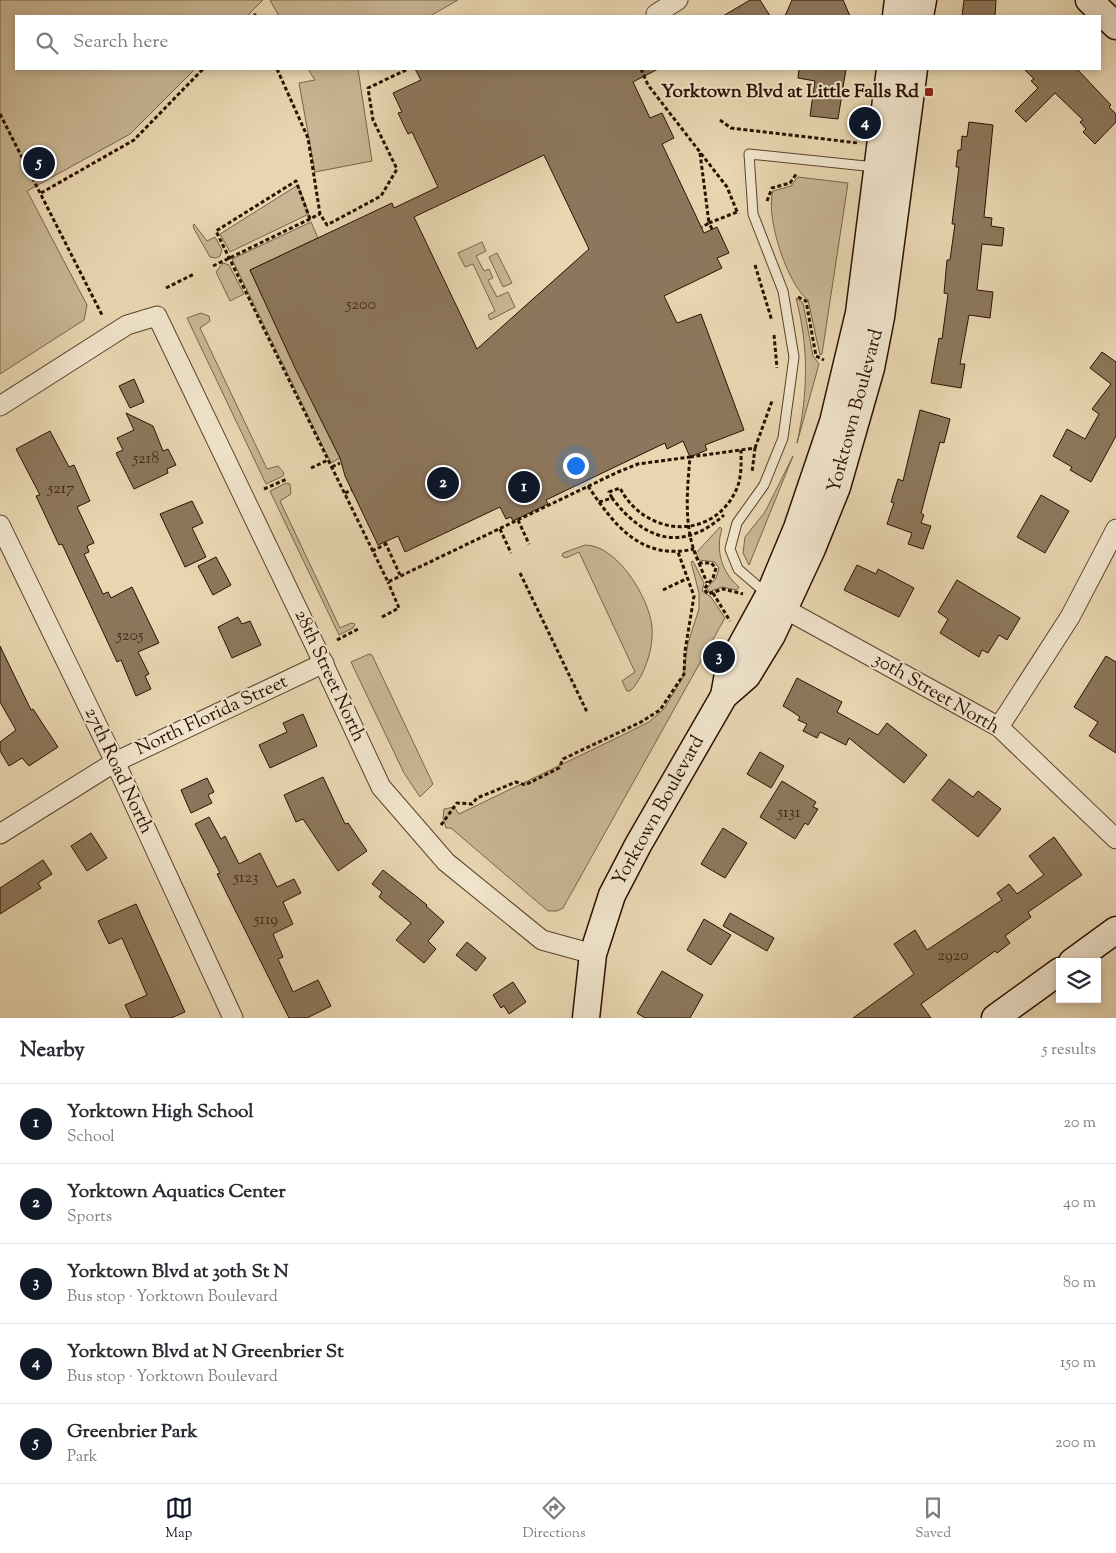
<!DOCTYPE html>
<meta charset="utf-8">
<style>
body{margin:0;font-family:"Sorts Mill Goudy",serif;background:#f2f2f3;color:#2b2b33}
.controls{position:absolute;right:15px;bottom:15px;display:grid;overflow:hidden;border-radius:0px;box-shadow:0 2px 8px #0003}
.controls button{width:45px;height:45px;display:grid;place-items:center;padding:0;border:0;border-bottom:1px solid #e1e1e2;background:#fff;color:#2b2b33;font:25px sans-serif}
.you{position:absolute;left:575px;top:465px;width:18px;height:18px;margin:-12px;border:4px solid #fff;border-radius:50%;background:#1a73e8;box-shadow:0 0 0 8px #1a73e833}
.badge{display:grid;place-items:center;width:32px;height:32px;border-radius:50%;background:#111827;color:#fff;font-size:16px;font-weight:700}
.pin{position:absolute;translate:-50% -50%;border:2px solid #fff;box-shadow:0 1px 5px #0006}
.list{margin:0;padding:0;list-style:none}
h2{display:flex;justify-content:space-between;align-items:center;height:65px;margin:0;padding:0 20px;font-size:21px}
h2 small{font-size:16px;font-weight:400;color:#7c7c81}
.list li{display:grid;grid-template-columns:32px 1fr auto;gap:15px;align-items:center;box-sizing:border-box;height:80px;padding:0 20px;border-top:1px solid #e1e1e2}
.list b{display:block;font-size:19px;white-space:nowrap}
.list p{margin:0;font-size:16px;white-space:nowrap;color:#7c7c81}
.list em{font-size:16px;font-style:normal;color:#7c7c81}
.icon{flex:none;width:28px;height:28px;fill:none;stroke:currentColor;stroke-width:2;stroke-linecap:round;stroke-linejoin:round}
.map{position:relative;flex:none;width:1116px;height:1018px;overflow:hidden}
.search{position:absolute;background:#fff;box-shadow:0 2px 8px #0003;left:15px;right:15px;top:15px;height:55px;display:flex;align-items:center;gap:12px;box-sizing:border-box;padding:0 18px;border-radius:0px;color:#7c7c81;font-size:19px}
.sheet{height:465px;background:#fff}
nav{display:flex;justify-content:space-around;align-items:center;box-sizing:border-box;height:70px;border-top:1px solid #e1e1e2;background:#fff;font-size:14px;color:#7c7c81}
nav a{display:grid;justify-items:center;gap:2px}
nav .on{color:#111827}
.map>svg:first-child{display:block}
</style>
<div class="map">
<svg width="1116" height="1018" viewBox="0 0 1116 1018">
<rect width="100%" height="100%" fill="#e8d6b1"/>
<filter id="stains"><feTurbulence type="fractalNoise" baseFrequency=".004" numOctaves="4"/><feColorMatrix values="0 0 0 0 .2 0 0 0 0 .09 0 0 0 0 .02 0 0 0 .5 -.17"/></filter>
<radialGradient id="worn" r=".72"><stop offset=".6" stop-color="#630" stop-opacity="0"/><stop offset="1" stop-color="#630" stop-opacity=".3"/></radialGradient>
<g fill="#c8b593" stroke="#7a634a">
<polygon points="0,0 263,0 247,16 16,16 16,69 195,69 130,134 27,191 87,305 84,320 0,374"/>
<polygon points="270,0 458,0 430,16 279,16"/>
<polygon points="308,69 358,69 372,161 315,172 299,83 315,80"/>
<path d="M798,177l50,6 -26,171 -2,1 -12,-55c-21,-16 -43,-84 -35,-109l18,-5z"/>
<polygon points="298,185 309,214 230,252 220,234"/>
<polygon points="311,222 318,238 250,270 340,458 331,463 232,259"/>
<polygon points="194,224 207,241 215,237 222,250 220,256 216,258 210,257 193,227"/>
<polygon points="482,242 486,251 476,256 484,271 489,269 493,278 488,280 497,297 508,292 515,307 490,320 488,315 495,311 473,264 465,267 458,253"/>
<polygon points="497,253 512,283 503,287 489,257"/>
<polygon points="223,263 229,265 244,294 230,301 216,272"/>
<path d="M796,298l7,5 10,53 6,8 -22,79c11,-50 12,-95 -1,-145z"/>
<polygon points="201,313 209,316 210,321 200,328 267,469 278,466 284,473 283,476 266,484 187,318"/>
<polygon points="793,456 749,565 743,553 745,537 765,512"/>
<polygon points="286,483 290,484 291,494 280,501 340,628 351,623 355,624 353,628 339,635 270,491"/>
<path d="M720,527l2,2c-7,21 0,44 17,58l-2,3 -15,-3 -13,5 -2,-4 9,-10 3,-10 -4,-6 -16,-2 -3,-7z"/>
<path d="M585,545c32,0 64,52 67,82 1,18 -3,33 -11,49 -3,5 -6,11 -11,15h-3l-5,-10 13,-9 -56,-120 -13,6 -4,-2 1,-3z"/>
<polygon points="693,561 704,583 702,591 711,597 725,618 563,908 557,911 548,911 451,828 446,828 443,818 444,809 454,807 459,814 629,732 649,722 664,709 683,677 688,643 699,609 699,593 691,562"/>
<polygon points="369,654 372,655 433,784 420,797 404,773 351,662"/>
</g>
<g fill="#8d775c" stroke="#2b1100" fill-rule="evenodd">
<polygon points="750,0 760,0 770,16 723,16"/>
<polygon points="792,0 843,0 850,16 785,16"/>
<polygon points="964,0 996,0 995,16 962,16"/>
<path d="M415,69h243l-25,13 17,36 12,-5 12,25 -12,6 42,89 13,-6 12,26 -12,5 5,10 -58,28 13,27 24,-9 43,116 -39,15 2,5 -17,7 -7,-16 -16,8 -2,-6 -119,57 2,4 -35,17 -2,-4 -5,2 -6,-12 -95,45 -7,-16 -20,9 -33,-69 -5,-18 -44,-88 -46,-100 142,-67 2,5 44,-21 -26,-55 -4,2 -10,-21 4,-1 -9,-19 28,-13zM544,155l45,94 -112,100 -63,-132z"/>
<polygon points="799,69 846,69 838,119 810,116 815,81 798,78"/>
<polygon points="1024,69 1077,69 1111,105 1109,107 1116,114 1116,122 1095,144 1083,132 1086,129 1080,122 1083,120 1055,93 1026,122 1015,111 1038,88 1031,81 1034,79"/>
<polygon points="969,122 993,125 984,217 992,218 991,226 1004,228 1002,246 982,244 977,290 993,292 990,318 969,315 960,364 965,364 961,388 931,383 939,338 942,339 948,294 944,293 947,260 950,260 955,224 952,224 959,167 956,167 958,150 961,150 962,136 967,137"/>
<polygon points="1102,352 1116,362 1116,436 1091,482 1070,470 1072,467 1053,456 1067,429 1085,439 1099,414 1092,409 1111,384 1090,368"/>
<polygon points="134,379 144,402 130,408 119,386"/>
<polygon points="920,410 950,419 944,443 940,442 921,513 924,515 921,523 931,526 923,549 908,544 912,533 887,524 894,503 891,502 898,479 903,481"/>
<polygon points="126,413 153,426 163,451 168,449 176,465 167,469 168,473 134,489 116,453 123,450 117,438 134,430"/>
<polygon points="50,431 69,467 74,465 90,501 77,507 94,543 87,546 89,552 84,554 103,594 108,592 111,598 132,587 159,643 138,652 149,674 145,676 151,689 136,696 121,660 117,662 62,544 59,545 36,496 40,495 16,449"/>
<polygon points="1041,495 1069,511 1045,553 1017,537"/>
<polygon points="192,501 203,523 192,528 206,557 185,567 160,514"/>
<polygon points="216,557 231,585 213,595 198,566"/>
<polygon points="857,565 876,574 878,569 914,588 899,617 844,590"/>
<polygon points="957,580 1020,618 1007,640 999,635 988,653 982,650 979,657 940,633 948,619 938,612"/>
<polygon points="238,617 242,624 250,621 261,645 232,658 218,627"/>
<polygon points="0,646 31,710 33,709 58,747 29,766 22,758 9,766 0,751 0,742 16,730 0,702"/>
<polygon points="1106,656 1116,662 1116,753 1089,736 1098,722 1074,707"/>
<polygon points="797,678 842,702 837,712 878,735 887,723 927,755 904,783 849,738 846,745 820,732 817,738 803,731 807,724 798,720 800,717 793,712 783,706"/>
<polygon points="303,714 317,746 270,768 259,745 287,732 283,723"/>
<polygon points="760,752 784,766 771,788 747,774"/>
<polygon points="323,777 345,824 348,823 367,851 338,871 303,819 296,822 284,795"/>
<polygon points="207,778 214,792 208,795 212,803 191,813 181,790"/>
<polygon points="949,779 973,797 978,791 1001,809 978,837 932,800"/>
<polygon points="782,781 816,802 813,807 818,809 808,825 805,823 795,839 760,817"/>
<polygon points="209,817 221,839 225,836 239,864 260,853 277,887 294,879 301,893 283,902 293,924 273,934 283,957 278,959 293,992 318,980 331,1006 307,1018 289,1018 217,874 220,873 195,824"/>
<polygon points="723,828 747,843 725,878 701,864"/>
<polygon points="91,833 107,858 87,871 71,846"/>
<polygon points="1054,837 1082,875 1028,912 1031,917 1005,936 1010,943 997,953 995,951 921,1004 931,1018 853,1018 914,974 894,944 915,930 927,950 1002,900 997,893 1009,884 1017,894 1044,875 1029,856"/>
<polygon points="43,860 52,874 38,883 41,888 0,914 0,888"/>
<polygon points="383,870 427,905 426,906 444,922 428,941 436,949 424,963 396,940 411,923 379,897 382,892 372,884"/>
<polygon points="136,904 185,1012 171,1018 131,1018 125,1005 147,995 122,938 109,944 98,921"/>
<polygon points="730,913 774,938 767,951 723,926"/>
<polygon points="704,919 731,935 711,965 687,950"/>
<polygon points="467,942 486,958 476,971 456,955"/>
<polygon points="662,971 703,995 690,1018 645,1018 637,1013"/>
<polygon points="513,982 526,1002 509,1014 504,1006 501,1008 493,995"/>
</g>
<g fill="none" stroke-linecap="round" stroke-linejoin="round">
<defs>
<polyline id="lane" points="767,594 738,569 730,549 737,523 764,485 783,438 794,357 783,291 753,214 749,154 875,167"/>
<g id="street">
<polyline points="656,14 678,0"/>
<polyline points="0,406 127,325 157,316 310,635 381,787 446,862 542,940 593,954"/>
<polyline points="0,525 115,762 233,1018"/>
<polyline points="785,609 999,727 1116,839"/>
<polyline points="999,727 1070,617 1116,529"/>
<polyline points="0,834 115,762 324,663"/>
</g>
<g id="secondary">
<polyline points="1089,0 1116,26"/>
<polyline points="896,16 898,0"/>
<polyline points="920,16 923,0"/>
<polyline points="724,696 729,668 769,595 797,528 833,422 859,313 890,69"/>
<polyline points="1072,962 1116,930"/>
<polyline points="586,1018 593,954 612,895 638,845 724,696 747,676 772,635 812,549 837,487 871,368 881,317 914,69"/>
<polyline points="995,1018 1060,971"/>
</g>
</defs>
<use href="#lane" stroke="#5a422c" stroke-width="11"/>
<use href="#street" stroke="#5a422c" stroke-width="21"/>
<use href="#secondary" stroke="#2b1100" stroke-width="29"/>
<g stroke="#2b1100" stroke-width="3" stroke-dasharray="4 2.5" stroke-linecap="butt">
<polyline points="254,16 256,14"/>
<polyline points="277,69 308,138 320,214 327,225 381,196 397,169 373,120 368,88 408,69"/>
<polyline points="641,69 648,85 727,187 738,214"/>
<polyline points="0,114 102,315"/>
<polyline points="720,120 731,128 858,143"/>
<polyline points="700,153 709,223 702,227"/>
<polyline points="41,193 134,140 203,69"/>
<polyline points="767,201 772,188 790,183 797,173"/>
<path d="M310,219l-14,-38 -80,50 172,351 230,-110 20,-8 52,-7c-3,36 -7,72 9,106h12l5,5 -3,10 -9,11 4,5 15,-5 20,5"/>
<polyline points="712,229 709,223 737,212"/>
<polyline points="755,265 772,321"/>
<polyline points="213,266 320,214"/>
<polyline points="166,288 194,274"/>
<polyline points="798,297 806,301 816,356 824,360"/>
<polyline points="774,335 777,368"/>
<polyline points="755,448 772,401"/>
<polyline points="690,457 755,448 752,473"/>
<polyline points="332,467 340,463"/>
<polyline points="311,468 328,460"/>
<path d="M588,486c26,39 53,75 106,63"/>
<polyline points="264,489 287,479"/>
<polyline points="345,493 352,490"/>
<path d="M612,498l-3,-6 11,-4c25,49 94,54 117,0 5,-13 4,-25 4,-38"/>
<path d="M599,502l13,-4c32,42 70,55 112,17"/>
<polyline points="518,520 529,544"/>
<polyline points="500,529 511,553"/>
<polyline points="385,542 400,575"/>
<polyline points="372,551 386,544"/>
<polyline points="699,563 707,583"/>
<polyline points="520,573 587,712"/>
<polyline points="663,590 688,578"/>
<polyline points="713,593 730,621"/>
<polyline points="382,617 399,608 388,582"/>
<polyline points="337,640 360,628"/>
<polyline points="441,825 457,803 472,804 477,798 516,782 525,785 559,768 563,759 641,722 660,710 684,674 685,651 694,596 678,552"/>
</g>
<use href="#lane" stroke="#f0e4cc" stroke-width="9"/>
<use href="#street" stroke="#f0e4cc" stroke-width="19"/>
<use href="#secondary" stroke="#f0e4cc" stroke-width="26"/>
</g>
<rect fill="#8f2418" stroke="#f0e4cc" stroke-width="2" x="924" y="87" width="10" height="10" rx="2.5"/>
<g text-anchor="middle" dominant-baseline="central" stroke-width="4" stroke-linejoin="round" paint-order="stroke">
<g font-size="16" fill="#442a17">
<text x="361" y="305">5200</text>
<text x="146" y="459">5218</text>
<text x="61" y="489">5217</text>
<text x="130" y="636">5205</text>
<text x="789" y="813">5131</text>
<text x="246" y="878">5123</text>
<text x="266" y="920">5119</text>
<text x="953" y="956">2920</text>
</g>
<g font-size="19" font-weight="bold" fill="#2b1100" stroke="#f0e4cc" text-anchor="end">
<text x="919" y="92">Yorktown Blvd at Little Falls Rd</text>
</g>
<g font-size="19" fill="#2b1100" stroke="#f0e4cc">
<text transform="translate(856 411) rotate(-75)">Yorktown Boulevard</text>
<text transform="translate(329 676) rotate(65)">28th Street North</text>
<text transform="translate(936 694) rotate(30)">30th Street North</text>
<text transform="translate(212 716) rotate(-25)">North Florida Street</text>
<text transform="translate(118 771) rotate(65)">27th Road North</text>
<text transform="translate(659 811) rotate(-61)">Yorktown Boulevard</text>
</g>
</g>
<rect width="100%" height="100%" filter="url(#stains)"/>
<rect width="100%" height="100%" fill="url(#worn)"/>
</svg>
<div class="controls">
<button><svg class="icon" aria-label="layers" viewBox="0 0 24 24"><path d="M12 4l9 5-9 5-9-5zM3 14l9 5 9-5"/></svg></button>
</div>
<div class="you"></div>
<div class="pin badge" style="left:524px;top:487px">1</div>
<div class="pin badge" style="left:443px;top:483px">2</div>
<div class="pin badge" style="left:719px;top:657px">3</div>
<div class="pin badge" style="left:865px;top:123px">4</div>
<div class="pin badge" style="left:39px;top:163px">5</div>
<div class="search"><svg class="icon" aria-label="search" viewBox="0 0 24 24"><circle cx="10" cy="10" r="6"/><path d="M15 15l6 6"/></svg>Search here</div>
</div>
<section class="sheet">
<h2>Nearby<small>5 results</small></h2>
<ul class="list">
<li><span class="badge">1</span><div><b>Yorktown High School</b><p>School</p></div><em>20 m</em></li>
<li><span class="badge">2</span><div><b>Yorktown Aquatics Center</b><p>Sports</p></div><em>40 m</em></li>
<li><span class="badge">3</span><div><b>Yorktown Blvd at 30th St N</b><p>Bus stop · Yorktown Boulevard</p></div><em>80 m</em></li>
<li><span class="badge">4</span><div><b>Yorktown Blvd at N Greenbrier St</b><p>Bus stop · Yorktown Boulevard</p></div><em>150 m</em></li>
<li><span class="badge">5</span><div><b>Greenbrier Park</b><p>Park</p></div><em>200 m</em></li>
</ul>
</section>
<nav>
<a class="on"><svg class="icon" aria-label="map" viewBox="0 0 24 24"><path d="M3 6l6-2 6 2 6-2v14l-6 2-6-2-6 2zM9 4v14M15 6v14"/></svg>Map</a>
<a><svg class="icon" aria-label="directions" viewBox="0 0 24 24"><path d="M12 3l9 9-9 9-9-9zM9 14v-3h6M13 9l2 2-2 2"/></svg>Directions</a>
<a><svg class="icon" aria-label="saved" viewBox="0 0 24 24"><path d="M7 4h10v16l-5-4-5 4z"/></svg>Saved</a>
</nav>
